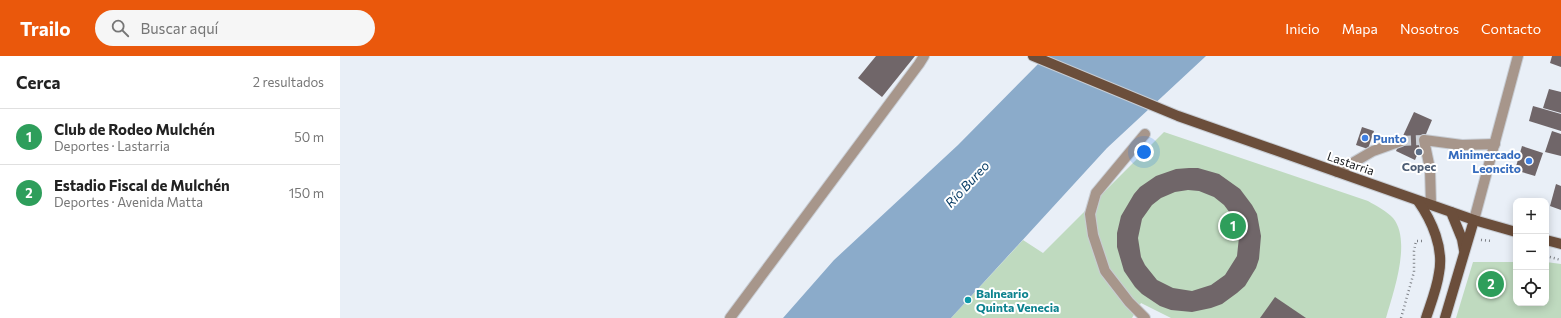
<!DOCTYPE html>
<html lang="es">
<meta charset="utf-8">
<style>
body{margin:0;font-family:Commissioner,sans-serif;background:#f6f6f6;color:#222}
.controls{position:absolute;right:12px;bottom:12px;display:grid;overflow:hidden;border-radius:8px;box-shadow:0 2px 10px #0003}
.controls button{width:36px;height:36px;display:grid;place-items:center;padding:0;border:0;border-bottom:1px solid #e0e0e0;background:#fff;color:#222;font:20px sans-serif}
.you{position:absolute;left:804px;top:96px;width:14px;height:14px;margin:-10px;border:3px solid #fff;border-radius:50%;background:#1a73e8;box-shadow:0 0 0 6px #1a73e833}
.badge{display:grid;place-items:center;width:26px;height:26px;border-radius:50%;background:#ea580c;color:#fff;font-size:13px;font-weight:700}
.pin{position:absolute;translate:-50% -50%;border:2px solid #fff;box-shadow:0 1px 4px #0006}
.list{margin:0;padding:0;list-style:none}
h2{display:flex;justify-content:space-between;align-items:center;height:52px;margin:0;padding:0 16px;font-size:17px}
h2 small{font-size:13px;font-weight:400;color:#767676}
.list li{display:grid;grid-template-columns:26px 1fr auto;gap:12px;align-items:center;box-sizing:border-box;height:56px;padding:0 16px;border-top:1px solid #e0e0e0}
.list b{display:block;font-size:15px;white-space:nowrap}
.list p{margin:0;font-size:13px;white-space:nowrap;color:#767676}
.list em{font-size:13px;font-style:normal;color:#767676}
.icon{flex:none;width:22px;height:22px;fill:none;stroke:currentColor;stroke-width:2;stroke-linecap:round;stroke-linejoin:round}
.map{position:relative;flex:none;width:1221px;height:262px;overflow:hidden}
header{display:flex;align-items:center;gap:24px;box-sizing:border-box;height:56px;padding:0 20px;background:#ea580c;color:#fff}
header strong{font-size:19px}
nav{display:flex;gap:22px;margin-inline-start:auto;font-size:14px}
.search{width:280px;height:36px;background:#f6f6f6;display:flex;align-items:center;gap:10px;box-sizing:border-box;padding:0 14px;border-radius:22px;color:#767676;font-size:15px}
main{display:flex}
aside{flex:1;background:#fff}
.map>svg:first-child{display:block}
</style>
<header>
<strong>Trailo</strong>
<div class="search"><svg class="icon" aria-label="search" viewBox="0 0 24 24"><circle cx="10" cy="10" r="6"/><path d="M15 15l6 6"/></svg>Buscar aquí</div>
<nav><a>Inicio</a><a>Mapa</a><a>Nosotros</a><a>Contacto</a></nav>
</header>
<main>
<aside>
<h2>Cerca<small>2 resultados</small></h2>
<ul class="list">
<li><span class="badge" style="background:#2e9e5b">1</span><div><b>Club de Rodeo Mulchén</b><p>Deportes · Lastarria</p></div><em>50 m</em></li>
<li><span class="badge" style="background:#2e9e5b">2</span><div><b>Estadio Fiscal de Mulchén</b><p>Deportes · Avenida Matta</p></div><em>150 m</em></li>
</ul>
</aside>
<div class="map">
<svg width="1221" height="262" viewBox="0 0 1221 262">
<rect width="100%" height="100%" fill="#e9eff7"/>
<g fill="#bfdabf">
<path d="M824,76l204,69c7,4 20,11 25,17 19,23 0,75 -7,100h-215l-30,-15 -9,15h-181l72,-78 20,13z"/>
<polygon points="1133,206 1176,206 1176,247 1206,247 1206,206 1221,208 1221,262 1116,262"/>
</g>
<polygon fill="#8babca" points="706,0 866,0 767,92 611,262 443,262 494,204 618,89"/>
<g fill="#706669" fill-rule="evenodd">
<polygon points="536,0 575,0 542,41 518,22"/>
<polygon points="1212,0 1221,0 1221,11 1210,7"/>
<polygon points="1209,33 1221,36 1221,57 1203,52"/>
<polygon points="1193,50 1221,58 1221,75 1189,65"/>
<polygon points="1074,56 1092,64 1075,104 1056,95"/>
<polygon points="1022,71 1034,75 1028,93 1016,89"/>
<polygon points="1212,75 1221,78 1221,100 1205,96"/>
<polygon points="1182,90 1203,97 1195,120 1175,114"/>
<path d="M849,112h9l21,6 21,15 12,16 5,9 4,22 -2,23 -3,9 -11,18 -8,7 -15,11 -11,4 -19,4 -21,-2 -11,-4 -18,-12 -7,-7 -11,-16 -7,-24v-14l4,-17 13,-22 6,-7 16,-11 20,-7zM848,134l11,1 15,6 10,8 9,12 5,11 1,9 -2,19 -12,19 -14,10 -19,6 -19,-3 -16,-8 -12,-15 -4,-8 -3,-19 4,-19 10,-14 9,-7 14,-6z"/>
<polygon points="1216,128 1221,130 1221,154 1210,150"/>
<polygon points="935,241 966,262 920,262"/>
</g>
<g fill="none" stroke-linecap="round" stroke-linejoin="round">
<polyline stroke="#cacfd6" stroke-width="10" stroke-dasharray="10 5" stroke-linecap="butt" points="1061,85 1084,84"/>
<defs>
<g id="minor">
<polyline points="997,116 1033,95 1061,85"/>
<polyline points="1091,149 1090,113 1084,84 1122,89 1155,88"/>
<polyline points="1134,164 1178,0"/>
<polyline points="390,262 579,8 584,0"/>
<polyline points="805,262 789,246 765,215 753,179 750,158 756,137 805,78"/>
</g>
<g id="major">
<polyline points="693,0 838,60 1134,164 1176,176"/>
<path d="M1078,145c14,20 26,47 21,72 -2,15 -8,30 -13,45"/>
<polyline points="1111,156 1122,183 1124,194"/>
<polyline points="1206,184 1221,188"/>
<polyline points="1105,262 1134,164"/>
</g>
</defs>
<use href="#minor" stroke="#c8cdd4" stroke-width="12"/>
<use href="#major" stroke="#c8cdd4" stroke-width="12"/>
<g stroke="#7e8187" stroke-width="2.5" stroke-dasharray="1 3" stroke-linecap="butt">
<polyline points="1141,184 1152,185"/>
<polyline points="1206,200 1221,204"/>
<polyline points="1061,262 1074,216 1074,195 1076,185 1085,185"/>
</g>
<use href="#minor" stroke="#a7968b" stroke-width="10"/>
<use href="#major" stroke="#6b4e3b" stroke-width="10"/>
</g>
<g fill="#3f7fe0" stroke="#fff" stroke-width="1.5">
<circle cx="1025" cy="82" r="4"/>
<circle cx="1189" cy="105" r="4"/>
</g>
<circle fill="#5c6f8a" stroke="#fff" stroke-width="1.5" cx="1079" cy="96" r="4"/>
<circle fill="#0f9aa8" stroke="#fff" stroke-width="1.5" cx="628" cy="244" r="4"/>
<g text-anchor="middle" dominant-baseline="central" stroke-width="4" stroke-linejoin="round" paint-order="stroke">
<g font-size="12" font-weight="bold" fill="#366cbe" stroke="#fff" text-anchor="start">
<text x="1033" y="82">Punto</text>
<text x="1181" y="98" text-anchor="end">Minimercado<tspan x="1181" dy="14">Leoncito</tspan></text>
</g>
<g font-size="12" fill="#181a1d" stroke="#fff">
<text transform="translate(1011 107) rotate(19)">Lastarria</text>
</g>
<g font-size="12" font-weight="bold" fill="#4e5e75" stroke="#fff">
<text x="1079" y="110">Copec</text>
</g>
<g font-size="12" font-weight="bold" fill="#0d838f" stroke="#fff" text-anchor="start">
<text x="636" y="237">Balneario<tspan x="636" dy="14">Quinta Venecia</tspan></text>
</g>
<g font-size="13" font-style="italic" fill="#093d66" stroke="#fff">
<text transform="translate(627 128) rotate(-47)">Río Bureo</text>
</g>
</g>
</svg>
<div class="controls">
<button>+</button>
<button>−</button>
<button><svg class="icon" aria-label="locate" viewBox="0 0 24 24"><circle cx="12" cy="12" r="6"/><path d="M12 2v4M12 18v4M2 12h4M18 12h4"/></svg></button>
</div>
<div class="you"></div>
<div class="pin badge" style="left:893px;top:170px;background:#2e9e5b">1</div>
<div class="pin badge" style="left:1151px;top:228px;background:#2e9e5b">2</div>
</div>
</main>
